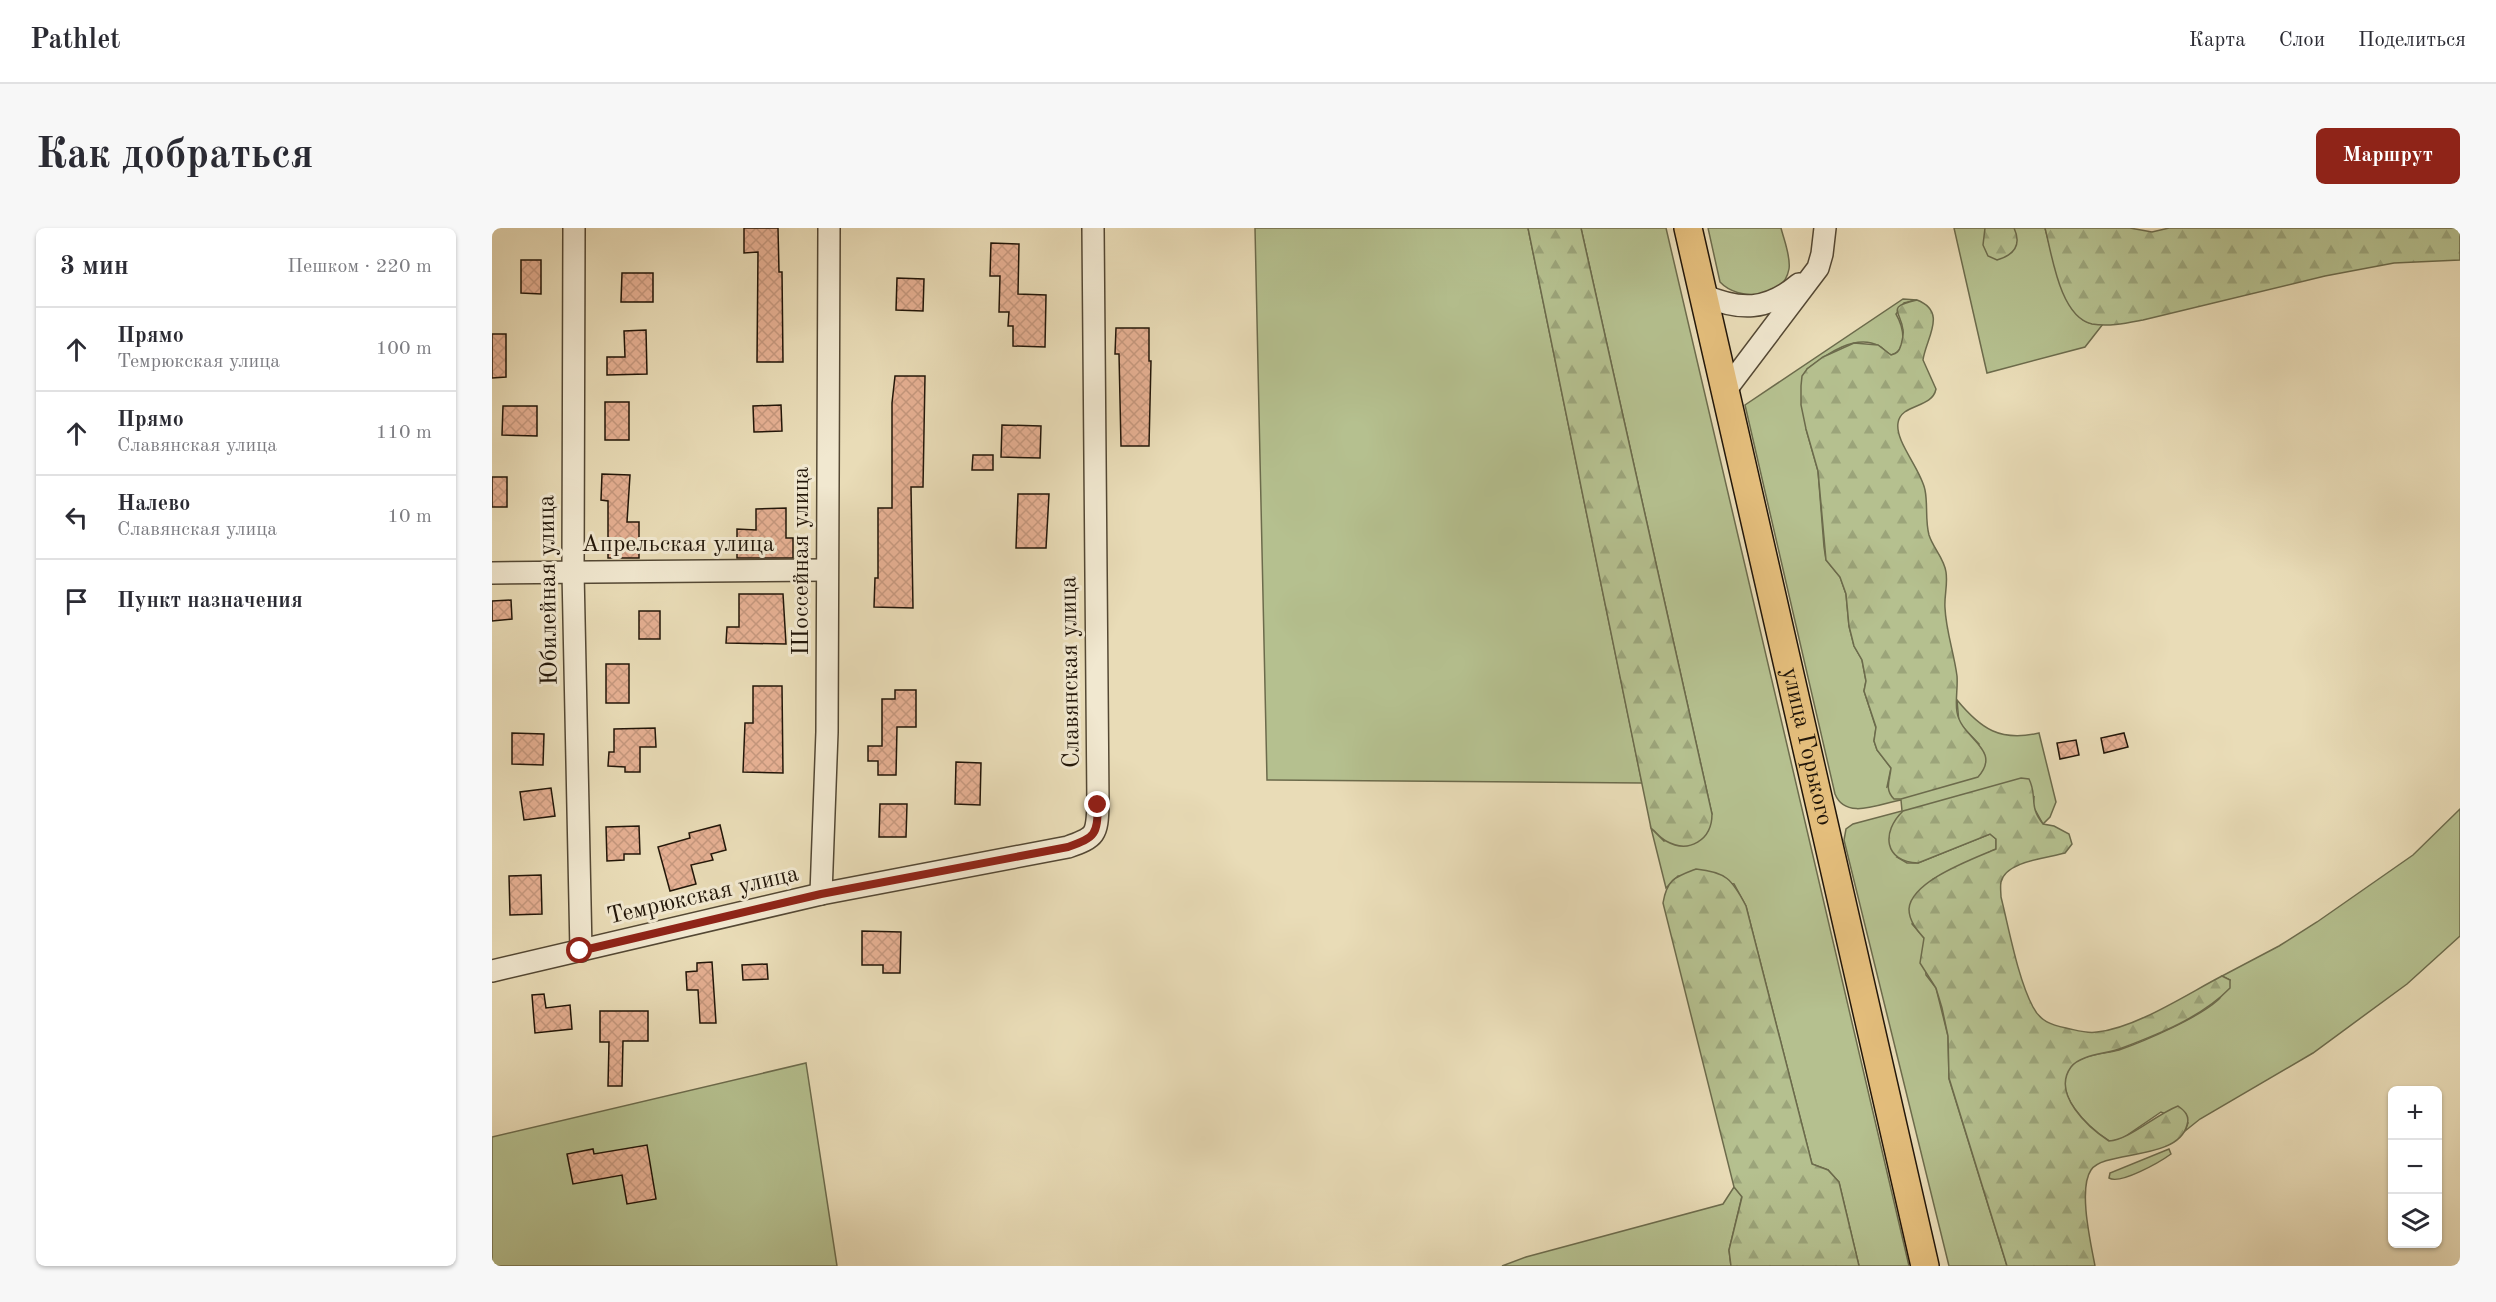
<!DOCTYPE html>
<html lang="ru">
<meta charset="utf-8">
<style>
body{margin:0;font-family:"Old Standard TT",serif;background:#f7f7f7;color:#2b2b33}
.controls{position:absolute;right:18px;bottom:18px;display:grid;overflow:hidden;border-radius:9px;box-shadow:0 2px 4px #0004}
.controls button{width:54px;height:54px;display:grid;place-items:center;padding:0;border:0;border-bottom:2px solid #e1e1e2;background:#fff;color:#2b2b33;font:30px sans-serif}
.stop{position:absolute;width:18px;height:18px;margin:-14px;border:4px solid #8f2418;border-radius:50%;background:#fff}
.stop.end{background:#8f2418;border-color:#fff;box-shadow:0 2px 6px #0008}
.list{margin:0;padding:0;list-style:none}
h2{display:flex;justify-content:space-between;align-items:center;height:78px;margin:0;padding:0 24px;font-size:26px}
h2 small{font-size:20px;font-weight:400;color:#7c7c81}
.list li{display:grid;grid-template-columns:39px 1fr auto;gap:18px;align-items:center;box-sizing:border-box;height:84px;padding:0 24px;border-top:2px solid #e1e1e2}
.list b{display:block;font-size:22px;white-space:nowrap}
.list p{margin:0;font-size:20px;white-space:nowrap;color:#7c7c81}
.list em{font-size:20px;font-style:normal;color:#7c7c81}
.icon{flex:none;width:33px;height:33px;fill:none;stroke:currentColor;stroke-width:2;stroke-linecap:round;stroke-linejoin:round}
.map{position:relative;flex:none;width:1968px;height:1038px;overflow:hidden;border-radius:9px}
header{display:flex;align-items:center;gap:36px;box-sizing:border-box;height:84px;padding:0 30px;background:#fff;border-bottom:2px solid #e1e1e2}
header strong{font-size:28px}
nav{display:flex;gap:33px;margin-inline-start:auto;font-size:21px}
.intro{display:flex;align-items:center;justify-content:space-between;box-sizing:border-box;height:144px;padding:0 36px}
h1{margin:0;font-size:42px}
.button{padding:15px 27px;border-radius:9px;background:#8f2418;color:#fff;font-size:21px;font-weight:700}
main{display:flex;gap:36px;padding:0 36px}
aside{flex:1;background:#fff;border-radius:9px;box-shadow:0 2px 4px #0004}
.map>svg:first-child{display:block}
</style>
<header>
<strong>Pathlet</strong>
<nav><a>Карта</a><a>Слои</a><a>Поделиться</a></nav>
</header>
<div class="intro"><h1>Как добраться</h1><a class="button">Маршрут</a></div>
<main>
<aside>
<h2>3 мин<small>Пешком · 220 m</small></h2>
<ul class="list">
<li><svg class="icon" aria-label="ahead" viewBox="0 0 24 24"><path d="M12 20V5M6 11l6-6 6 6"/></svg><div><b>Прямо</b><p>Темрюкская улица</p></div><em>100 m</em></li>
<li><svg class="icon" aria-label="ahead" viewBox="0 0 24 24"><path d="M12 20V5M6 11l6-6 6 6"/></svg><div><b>Прямо</b><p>Славянская улица</p></div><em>110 m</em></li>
<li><svg class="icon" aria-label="left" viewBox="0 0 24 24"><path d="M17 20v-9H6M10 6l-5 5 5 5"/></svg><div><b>Налево</b><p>Славянская улица</p></div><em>10 m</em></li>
<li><svg class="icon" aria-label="arrive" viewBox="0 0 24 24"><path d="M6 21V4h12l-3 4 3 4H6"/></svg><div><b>Пункт назначения</b></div></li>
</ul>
</aside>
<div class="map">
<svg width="1968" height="1038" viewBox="0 0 1968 1038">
<defs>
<pattern id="forest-firs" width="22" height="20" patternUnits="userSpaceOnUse" patternTransform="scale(1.5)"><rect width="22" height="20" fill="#b5c08f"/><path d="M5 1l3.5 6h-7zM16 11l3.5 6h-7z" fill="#9ba47a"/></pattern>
<pattern id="building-cross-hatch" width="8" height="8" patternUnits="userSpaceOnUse" patternTransform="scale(1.5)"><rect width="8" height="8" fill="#e6b093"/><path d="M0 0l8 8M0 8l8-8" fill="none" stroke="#c5977d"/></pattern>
</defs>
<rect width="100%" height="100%" fill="#e9dcb7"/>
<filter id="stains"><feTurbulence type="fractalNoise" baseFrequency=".00333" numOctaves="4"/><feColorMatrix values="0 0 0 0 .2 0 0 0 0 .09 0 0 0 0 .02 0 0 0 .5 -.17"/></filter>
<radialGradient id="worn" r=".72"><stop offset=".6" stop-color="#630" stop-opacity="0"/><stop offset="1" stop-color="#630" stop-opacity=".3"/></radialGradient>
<g fill="#b5c08f" stroke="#6c6b4c" stroke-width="1.5">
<polygon points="763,0 1036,0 1150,555 775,552"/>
<polygon points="1089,0 1174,0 1417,1038 1367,1038 1347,954 1336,942 1320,936 1254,678 1242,656 1186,648 1174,660 1159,600 1172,613 1220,586"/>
<path d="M1216,0h73c3,12 10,29 8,41 -6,32 -51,32 -69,13z"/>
<path d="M1462,0h91c7,25 16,74 36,90 6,6 14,6 22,6l-18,23 -98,26z"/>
<path d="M1411,71l14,1 -13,3 -8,11c7,12 13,36 -5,41 -5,-3 -8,-7 -12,-9 -24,-13 -53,9 -72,23l-1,60 12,42 6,76 2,13 14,17 6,17 3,32 5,20 8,14 4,21 -2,10 12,37 -2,13 3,9 14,18 -4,19 92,-43 -20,-21 -2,-23c24,29 43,42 82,33l17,69 -6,15 -7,7 -10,-18 1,-9 -137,60 10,6h11l72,-29 6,5v10l-63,30 -21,45 12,14 2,37 10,13 12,48 1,43 58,187h-58l-105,-426 2,-11 7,-5 49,-13 -1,-11c-20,3 -55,21 -66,-6l-90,-389z"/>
<path d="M1968,581v127l-53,48 -94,69 -113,66 -15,12 3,-8 -27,-11 -41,28 -11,1c-20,-13 -59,-48 -38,-75 10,-12 34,-12 48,-16 26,-9 79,-32 99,-50 5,-4 8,-14 12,-20l-8,-4 57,-30 38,-24 96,-67z"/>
<polygon points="314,835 345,1038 0,1038 0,909"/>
<path d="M1677,921l2,5c-11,8 -51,31 -62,24l1,-5z"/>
<polygon points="1242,959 1250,968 1237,1022 1239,1038 1010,1038 1034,1029 1231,976"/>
</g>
<g fill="url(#forest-firs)" stroke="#6c6b4c" stroke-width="1.5">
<path d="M1036,0h53l131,586c0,26 -23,40 -46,27 -6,-3 -10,-9 -15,-13z"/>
<path d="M1493,0h29c8,17 0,27 -17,32l-9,-4 -5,-11z"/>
<path d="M1553,0h85l22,4 17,-4h291v32l-66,3 -69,13 -182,44c-16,3 -34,7 -51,4 -32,-7 -40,-69 -47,-96z"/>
<path d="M1425,72c31,12 9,38 6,60l13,29c-4,20 -35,14 -38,34 -3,19 23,46 27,67 3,15 0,30 4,45 4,13 15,23 17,37 2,13 -2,24 -1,36 1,23 9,45 12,68 1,12 -2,25 0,36 4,27 46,37 21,65l-77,22h-7c-10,-10 -4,-19 -3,-31l-14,-18 -3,-9 2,-14 -12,-36 2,-10 -4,-21 -8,-14 -5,-20 -3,-32 -6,-17 -14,-17 -8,-89 -12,-42 -5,-24v-19l1,-10 5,-7 16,-12 31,-14 24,2 13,10c6,-2 8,-3 10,-10 1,-4 3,-10 2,-15 -2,-19 -18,-23 14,-30z"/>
<path d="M1529,550l8,1c9,18 -1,27 14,45l11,2 15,8 3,10 -7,9c-17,5 -59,8 -64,29 -1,5 0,11 0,15 8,32 17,82 32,110 7,14 18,18 33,21 10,2 21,6 31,4 39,-4 90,-38 125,-56l8,4v8c-28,29 -71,46 -108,60 -14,6 -41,6 -51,19 -20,27 18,61 38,74 20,-1 46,-26 69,-35 7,5 12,10 9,19 -9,36 -83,25 -96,45 -13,19 0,74 4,96h-88l-58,-188 -1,-42 -6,-28 -6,-20 -16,-25 4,-25c-7,-8 -15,-17 -15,-29 2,-28 64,-50 87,-60v-10l-6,-5 -72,29c-34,-1 -37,-31 -15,-52z"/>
<path d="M1204,641c30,3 36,10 50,37l66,258 16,6 11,12 20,84h-128l-2,-16 13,-53 -8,-10 -71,-284c4,-24 12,-26 33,-34z"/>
</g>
<g fill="url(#building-cross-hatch)" stroke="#221609" stroke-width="1.5">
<polygon points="252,0 286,0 287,44 290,44 291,134 265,134 266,24 252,25"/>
<polygon points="499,15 527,16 526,66 554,67 553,119 521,118 521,98 516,98 517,84 507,84 508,48 498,48"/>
<polygon points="29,32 49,32 49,66 29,65"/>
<polygon points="130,45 161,45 161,74 129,74"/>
<polygon points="405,50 432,51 431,83 404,82"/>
<polygon points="624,100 657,100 657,133 659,133 657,218 629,218 627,126 623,126"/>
<polygon points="154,102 155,146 115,147 115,129 133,129 132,103"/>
<polygon points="0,106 14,106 14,149 0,150"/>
<polygon points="403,148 433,148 431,259 419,259 421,380 382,379 383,350 386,350 386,280 400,280 400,175"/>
<rect x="113" y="174" width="24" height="38"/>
<polygon points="289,177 290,203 262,204 261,178"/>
<polygon points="11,178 45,178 45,208 10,207"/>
<polygon points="510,197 549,198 548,230 509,229"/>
<polygon points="481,227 501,227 501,242 480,242"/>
<polygon points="110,246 138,247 135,294 147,294 147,330 116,330 116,273 109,272"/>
<rect x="0" y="249" width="15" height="30"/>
<polygon points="526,266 557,266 554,320 524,320"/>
<polygon points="294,280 294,310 301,310 301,330 245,330 245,301 264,302 264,281"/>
<polygon points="247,366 291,366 294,416 234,415 235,399 247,399"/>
<polygon points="19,372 20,391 0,393 0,373"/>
<rect x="147" y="383" width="21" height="28"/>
<rect x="114" y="436" width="23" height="39"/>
<polygon points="261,458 290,458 291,545 251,544 253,495 261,495"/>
<polygon points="403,462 424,462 424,499 405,499 404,547 386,547 386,533 376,533 376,518 390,518 390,471 403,471"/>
<polygon points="163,500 164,519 148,519 148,544 133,544 133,539 116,538 117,524 122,524 122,501"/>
<polygon points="20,505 52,506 51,537 20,536"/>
<polygon points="1632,505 1636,519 1612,525 1609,510"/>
<polygon points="1584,512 1587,527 1568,531 1565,515"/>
<polygon points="464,534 489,535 488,577 463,576"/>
<polygon points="59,560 63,588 32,592 28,564"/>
<polygon points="388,576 415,576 414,609 387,609"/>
<polygon points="228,597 234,622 219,626 221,632 199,637 204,656 178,663 166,619 198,610 197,605"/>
<polygon points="147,598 148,626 132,626 132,632 115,633 114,599"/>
<polygon points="49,647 50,686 18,687 17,648"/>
<polygon points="370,703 409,704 408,745 391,745 391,737 370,737"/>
<polygon points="220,734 224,795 208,795 206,762 195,762 194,744 205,743 205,735"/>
<polygon points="275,736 276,751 251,752 250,737"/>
<polygon points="52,766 54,780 78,777 80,801 43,805 40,767"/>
<polygon points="108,783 156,783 156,813 131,813 130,858 116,858 117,814 108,814"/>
<polygon points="155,917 164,971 135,976 130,947 81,956 75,926 101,921 102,926"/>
</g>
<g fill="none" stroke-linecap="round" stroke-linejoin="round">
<defs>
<g id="minor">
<polyline points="82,0 81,344 89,723"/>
<path d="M1211,67c37,16 64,16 96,-11"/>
<polyline points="1233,163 1326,40 1330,26 1333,0"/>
<polyline points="0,345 335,342"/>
<polyline points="329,666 335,504 337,0"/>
<path d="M0,743l329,-77 247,-47c28,-10 29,-12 30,-42l-5,-577"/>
</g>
<g id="major">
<path id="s1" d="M1196,0l237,1038"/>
</g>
</defs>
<use href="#minor" stroke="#544834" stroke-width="24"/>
<use href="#major" stroke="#221609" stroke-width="30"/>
<use href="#minor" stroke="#f1e8d0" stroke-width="21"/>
<use href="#major" stroke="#e4be7c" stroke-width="27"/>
</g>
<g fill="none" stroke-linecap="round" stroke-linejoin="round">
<path stroke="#8f2418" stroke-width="8" d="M88,723l241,-57 247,-47c28,-10 29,-12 30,-42"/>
</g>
<g text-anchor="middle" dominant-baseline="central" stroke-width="6" stroke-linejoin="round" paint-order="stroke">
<g font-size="24" fill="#221609" stroke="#f1e8d0">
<text x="186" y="317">Апрельская улица</text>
<text transform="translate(310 333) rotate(-90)">Шоссейная улица</text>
<text transform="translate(57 362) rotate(-91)">Юбилейная улица</text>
<text transform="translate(579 444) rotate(-91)">Славянская улица</text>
<text stroke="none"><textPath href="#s1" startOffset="532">улица Горького</textPath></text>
<text transform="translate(211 668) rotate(-13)">Темрюкская улица</text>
</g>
</g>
<rect width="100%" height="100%" filter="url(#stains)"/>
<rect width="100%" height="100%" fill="url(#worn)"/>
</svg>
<div class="controls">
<button>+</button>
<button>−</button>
<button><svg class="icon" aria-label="layers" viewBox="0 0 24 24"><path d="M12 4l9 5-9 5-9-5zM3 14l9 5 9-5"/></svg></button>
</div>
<div class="stop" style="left:88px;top:723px"></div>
<div class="stop end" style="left:606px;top:577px"></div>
</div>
</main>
